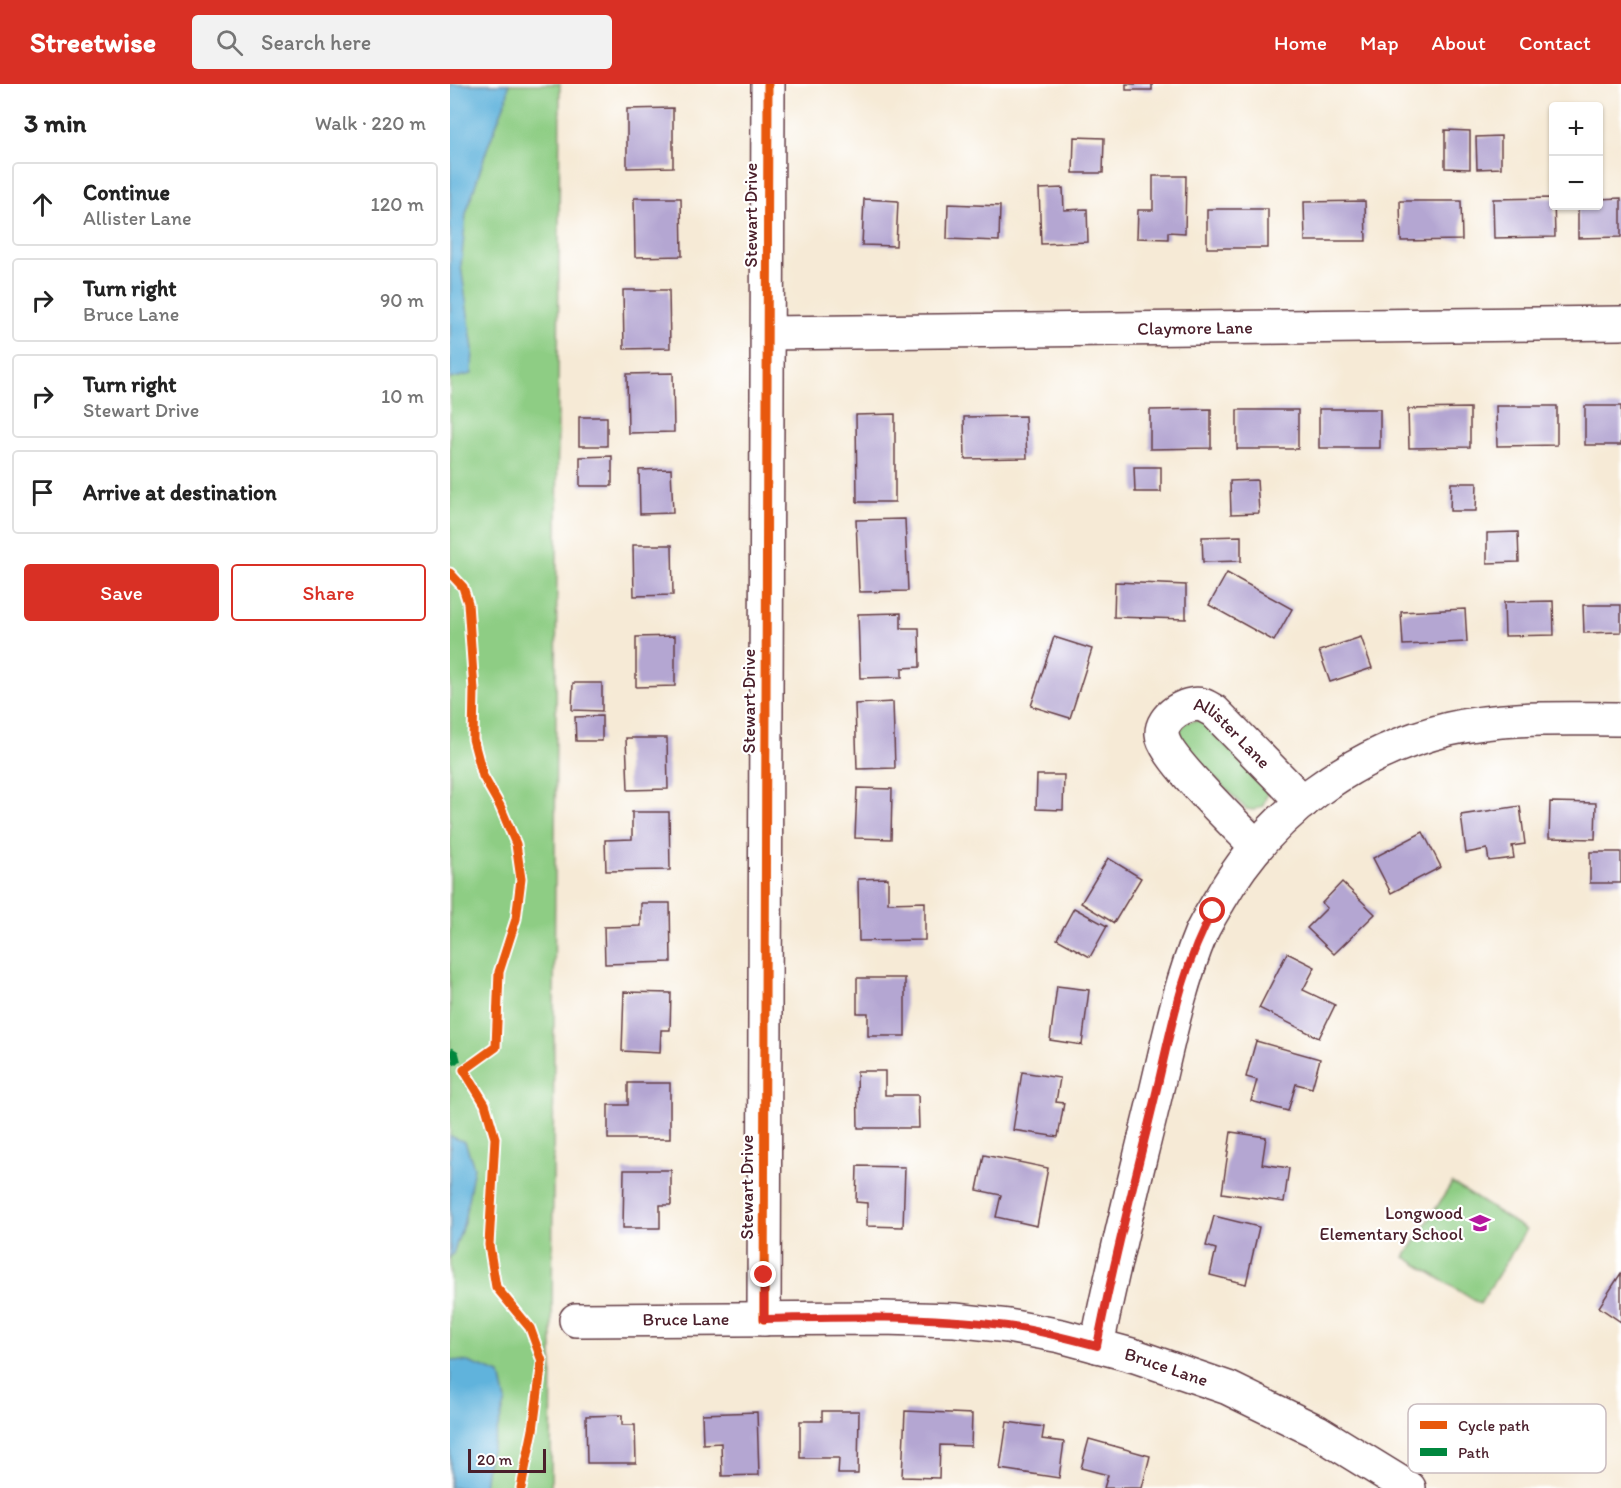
<!DOCTYPE html>
<meta charset="utf-8">
<style>
body{margin:0;font-family:Itim,sans-serif;background:#f2f2f2;color:#222}
.controls{position:absolute;right:18px;top:18px;display:grid;overflow:hidden;border-radius:6px;box-shadow:0 2px 4px #0004}
.controls button{width:54px;height:54px;display:grid;place-items:center;padding:0;border:0;border-bottom:2px solid #e0e0e0;background:#fff;color:#222;font:30px sans-serif}
.scale{position:absolute;left:18px;bottom:15px;width:78px;box-sizing:border-box;padding-left:6px;border:3px solid #4a1f2b;border-top:0;font-size:16px;line-height:21px;white-space:nowrap;color:#4a1f2b;-webkit-text-stroke:4px #fff;paint-order:stroke}
.stop{position:absolute;width:18px;height:18px;margin:-14px;border:4px solid #d93025;border-radius:50%;background:#fff}
.stop.end{background:#d93025;border-color:#fff;box-shadow:0 2px 6px #0008}
.list{margin:0;padding:0;list-style:none}
h2{display:flex;justify-content:space-between;align-items:center;height:78px;margin:0;padding:0 24px;font-size:26px}
h2 small{font-size:20px;font-weight:400;color:#767676}
.list li{display:grid;grid-template-columns:39px 1fr auto;gap:18px;align-items:center;box-sizing:border-box;height:84px;margin:0 12px 12px;padding:0 12px;border:2px solid #e0e0e0;border-radius:6px}
.list b{display:block;font-size:22px;white-space:nowrap}
.list p{margin:0;font-size:20px;white-space:nowrap;color:#767676}
.list em{font-size:20px;font-style:normal;color:#767676}
.actions{display:flex;gap:12px;padding:18px 24px}
.actions a{flex:1;padding:14px 0;border:2px solid #d93025;border-radius:6px;text-align:center;font-size:21px;color:#d93025}
.actions .main{background:#d93025;color:#fff}
.icon{flex:none;width:33px;height:33px;fill:none;stroke:currentColor;stroke-width:2;stroke-linecap:round;stroke-linejoin:round}
.map{position:relative;flex:none;width:1171px;height:1404px;overflow:hidden}
header{display:flex;align-items:center;gap:36px;box-sizing:border-box;height:84px;padding:0 30px;background:#d93025;color:#fff}
header strong{font-size:28px}
nav{display:flex;gap:33px;margin-inline-start:auto;font-size:21px}
.search{width:420px;height:54px;background:#f2f2f2;display:flex;align-items:center;gap:15px;box-sizing:border-box;padding:0 21px;border-radius:6px;color:#767676;font-size:22px}
main{display:flex}
aside{flex:1;background:#fff}
.map>svg:first-child{display:block}
</style>
<header>
<strong>Streetwise</strong>
<div class="search"><svg class="icon" aria-label="search" viewBox="0 0 24 24"><circle cx="10" cy="10" r="6"/><path d="M15 15l6 6"/></svg>Search here</div>
<nav><a>Home</a><a>Map</a><a>About</a><a>Contact</a></nav>
</header>
<main>
<aside>
<h2>3 min<small>Walk · 220 m</small></h2>
<ul class="list">
<li><svg class="icon" aria-label="ahead" viewBox="0 0 24 24"><path d="M12 20V5M6 11l6-6 6 6"/></svg><div><b>Continue</b><p>Allister Lane</p></div><em>120 m</em></li>
<li><svg class="icon" aria-label="right" viewBox="0 0 24 24"><path d="M7 20v-9h11M14 6l5 5-5 5"/></svg><div><b>Turn right</b><p>Bruce Lane</p></div><em>90 m</em></li>
<li><svg class="icon" aria-label="right" viewBox="0 0 24 24"><path d="M7 20v-9h11M14 6l5 5-5 5"/></svg><div><b>Turn right</b><p>Stewart Drive</p></div><em>10 m</em></li>
<li><svg class="icon" aria-label="arrive" viewBox="0 0 24 24"><path d="M6 21V4h12l-3 4 3 4H6"/></svg><div><b>Arrive at destination</b></div></li>
</ul>
<div class="actions"><a class="main">Save</a><a>Share</a></div>
</aside>
<div class="map">
<svg width="1171" height="1404" viewBox="0 0 1171 1404">
<rect width="100%" height="100%" fill="#fff"/>
<filter id="ink" filterUnits="userSpaceOnUse"><feTurbulence type="fractalNoise" baseFrequency=".0167" numOctaves="2"/><feDisplacementMap in="SourceGraphic" scale="12" xChannelSelector="R" yChannelSelector="G"/><feConvolveMatrix kernelMatrix="1 2 1 2 8 2 1 2 1" color-interpolation-filters="sRGB"/></filter>
<filter id="wash" filterUnits="userSpaceOnUse"><feTurbulence type="fractalNoise" baseFrequency=".008" numOctaves="4" result="noise"/><feDisplacementMap in="SourceGraphic" scale="24" xChannelSelector="R" yChannelSelector="G"/><feGaussianBlur stdDeviation="1.35" result="paint"/><feColorMatrix in="noise" values="0 0 0 0 0 0 0 0 0 0 0 0 0 0 0 0 0 1.4 0 .05"/><feComposite in="paint" operator="in"/></filter>
<g filter="url(#wash)">
<rect width="100%" height="100%" fill="#f6ead6"/>
<g fill="#8ecd84" stroke="#6c7658" stroke-width="1.5">
<polygon points="0,0 110,0 101,1404 0,1404"/>
<polygon points="750,636 810,695 818,707 813,722 804,726 796,725 729,658 729,647 736,638"/>
<polygon points="1002,1099 1076,1146 1030,1220 955,1173"/>
</g>
<g fill="#60b3dc" stroke="#556984" stroke-width="1.5">
<polygon points="0,0 59,0 57,14 37,65 16,130 11,182 23,265 22,290 0,295"/>
<polygon points="0,1052 15,1058 24,1083 14,1138 3,1170 0,1173"/>
<polygon points="0,1276 18,1278 50,1290 56,1317 37,1380 34,1404 0,1404"/>
</g>
<g id="blocks">
<g fill="#b4a6d2">
<rect x="676" y="0" width="26" height="6"/>
<polygon points="223,24 223,83 177,84 177,25"/>
<polygon points="995,46 1020,47 1020,85 995,84"/>
<polygon points="1051,52 1051,84 1027,85 1026,53"/>
<polygon points="624,53 654,54 653,89 623,89"/>
<polygon points="703,92 736,92 735,149 718,148 718,155 687,154 688,126 703,126"/>
<polygon points="613,104 614,126 637,125 638,158 591,160 589,105"/>
<polygon points="184,114 231,114 232,172 185,173"/>
<polygon points="1104,114 1105,153 1044,154 1043,115"/>
<polygon points="1171,114 1171,153 1128,154 1128,122 1148,122 1148,115"/>
<polygon points="414,115 448,117 446,162 412,161"/>
<polygon points="915,117 916,157 855,157 854,118"/>
<polygon points="950,117 1011,117 1012,156 951,157"/>
<polygon points="498,120 550,122 549,157 497,155"/>
<rect x="757" y="125" width="61" height="39"/>
<polygon points="173,206 219,206 220,264 174,265"/>
<polygon points="223,289 224,348 178,349 177,290"/>
<polygon points="1046,322 1107,322 1107,361 1047,362"/>
<rect x="1135" y="322" width="36" height="39"/>
<polygon points="1020,324 1020,363 959,364 958,325"/>
<polygon points="761,325 761,364 700,365 700,326"/>
<rect x="869" y="325" width="61" height="39"/>
<rect x="787" y="326" width="61" height="39"/>
<polygon points="445,330 445,418 407,418 406,331"/>
<polygon points="575,332 577,374 515,375 514,333"/>
<rect x="129" y="333" width="28" height="29"/>
<polygon points="162,372 162,402 130,402 130,373"/>
<polygon points="684,383 711,383 711,408 685,408"/>
<polygon points="221,385 223,429 190,430 189,386"/>
<polygon points="807,396 809,429 781,430 780,397"/>
<polygon points="1001,399 1027,399 1026,427 1000,427"/>
<polygon points="455,435 458,507 409,508 406,436"/>
<polygon points="1068,448 1069,478 1037,479 1037,449"/>
<polygon points="791,452 791,477 753,478 752,453"/>
<polygon points="183,461 222,461 223,511 184,512"/>
<polygon points="777,489 842,525 824,557 759,521"/>
<polygon points="665,498 736,501 736,535 664,533"/>
<polygon points="1103,517 1104,551 1055,552 1054,518"/>
<polygon points="1133,521 1171,521 1171,548 1134,549"/>
<polygon points="1015,525 1017,558 953,561 951,528"/>
<polygon points="451,529 451,544 469,544 470,583 452,584 452,593 410,594 408,530"/>
<polygon points="225,552 225,602 186,603 186,553"/>
<polygon points="604,553 642,565 620,634 581,622"/>
<polygon points="911,553 922,584 880,598 869,567"/>
<polygon points="123,599 152,599 152,627 122,626"/>
<polygon points="443,618 445,684 407,685 405,620"/>
<polygon points="152,632 152,657 126,657 125,633"/>
<polygon points="176,654 217,654 218,705 178,706"/>
<polygon points="587,691 614,691 613,726 586,725"/>
<polygon points="407,704 442,705 441,755 405,754"/>
<polygon points="1100,718 1146,719 1145,755 1099,754"/>
<polygon points="1070,722 1075,760 1062,762 1064,774 1039,777 1037,765 1016,769 1011,731"/>
<polygon points="182,728 219,728 220,786 156,787 155,756 182,755"/>
<polygon points="973,748 991,783 941,809 923,774"/>
<rect x="1140" y="768" width="31" height="31"/>
<polygon points="658,774 691,794 664,839 631,819"/>
<polygon points="438,794 438,819 475,818 475,856 409,857 408,795"/>
<polygon points="892,798 925,830 884,870 857,844 877,824 872,819"/>
<polygon points="191,819 220,819 221,878 155,880 154,843 191,842"/>
<polygon points="624,824 657,842 640,873 607,855"/>
<polygon points="837,869 865,883 853,906 885,921 869,954 809,924"/>
<polygon points="407,894 455,894 455,952 418,952 418,929 407,929"/>
<polygon points="607,902 639,906 632,961 600,956"/>
<polygon points="174,908 221,909 220,946 211,946 210,969 172,967"/>
<polygon points="806,957 870,975 862,1004 846,1000 838,1027 801,1017 807,996 796,993"/>
<polygon points="407,987 435,987 435,1011 468,1011 469,1044 408,1044"/>
<polygon points="572,988 610,994 606,1018 614,1019 608,1053 563,1046"/>
<polygon points="178,999 220,999 220,1055 158,1055 158,1021 178,1021"/>
<polygon points="781,1048 816,1053 812,1080 839,1084 834,1118 772,1109"/>
<polygon points="534,1071 598,1084 587,1142 546,1133 551,1111 527,1106"/>
<polygon points="407,1082 455,1083 453,1143 417,1142 417,1119 406,1118"/>
<polygon points="174,1086 221,1086 221,1121 210,1121 210,1144 173,1144"/>
<polygon points="764,1132 809,1143 796,1200 760,1191 766,1165 756,1162"/>
<polygon points="1171,1189 1171,1238 1149,1223"/>
<polygon points="372,1327 409,1327 408,1390 388,1390 389,1374 350,1374 350,1337 372,1337"/>
<polygon points="455,1327 522,1330 521,1362 490,1361 489,1394 452,1393"/>
<polygon points="307,1328 309,1391 272,1392 271,1359 253,1360 252,1330"/>
<polygon points="172,1331 172,1341 185,1341 186,1379 137,1379 136,1332"/>
<polygon points="557,1338 594,1343 592,1355 614,1358 609,1394 550,1385"/>
<polygon points="639,1355 700,1372 692,1404 654,1404 658,1391 631,1384"/>
</g>
</g>
</g>
<g filter="url(#ink)">
<use href="#blocks" fill-opacity="0" stroke="#643d45" stroke-width="1.5"/>
<g fill="none" stroke-linecap="round" stroke-linejoin="round">
<defs>
<g id="minor">
<path id="s1" d="M317,249l854,-10"/>
<path id="s2" d="M806,762c-18,-19 -93,-90 -94,-112 -1,-17 24,-33 40,-29 4,1 8,4 12,6l89,91"/>
<polyline points="314,1235 318,0"/>
<path id="s3" d="M126,1236l306,-2 73,2 53,6 53,10 74,20 93,32 90,44 91,56"/>
<path d="M647,1262c15,-78 35,-155 54,-233 15,-60 26,-122 50,-180 5,-11 12,-22 18,-32 49,-87 133,-148 230,-172 55,-13 115,-10 172,-10"/>
</g>
</defs>
<use href="#minor" stroke="#643d45" stroke-width="36"/>
<use href="#minor" stroke="#fff" stroke-width="33"/>
<polyline stroke="#00873e" stroke-width="8" stroke-dasharray="15 8" stroke-linecap="butt" points="0,967 5,970 7,978 14,986"/>
<defs>
<g id="cycleway">
<polyline points="0,489 13,503 18,519 24,606 23,655 33,692 50,722 66,760 71,795 66,835 49,888 46,963 14,986 35,1020 45,1054 39,1161 46,1203 80,1244 92,1277 83,1346 71,1404"/>
<polyline points="314,1235 318,0"/>
</g>
</defs>
<use href="#cycleway" stroke="#fff" stroke-width="13"/>
<use href="#cycleway" stroke="#e8590c" stroke-width="9"/>
</g>
</g>
<g fill="none" stroke-linecap="round" stroke-linejoin="round" filter="url(#ink)">
<path stroke="#d93025" stroke-width="8" d="M314,1191v44c81,-2 163,-4 243,7 30,4 60,12 90,20 16,-84 38,-166 58,-249 15,-62 26,-129 58,-186"/>
</g>
<defs>
<symbol id="school-bare" viewBox="-9 -9 18 18"><path d="M0-5L7-2L0 1L-7-2ZM-4 1L0 2.5L4 1V4Q0 6-4 4Z" fill="#b5179e" stroke="#fff" stroke-width="2.5" paint-order="stroke"/></symbol>
</defs>
<g fill-rule="evenodd">
<use href="#school-bare" x="1015" y="1124" width="30" height="30"/>
</g>
<g text-anchor="middle" dominant-baseline="central" stroke-width="4.5" stroke-linejoin="round" paint-order="stroke">
<g font-size="18" fill="#4a1f2b" stroke="#fff">
<text transform="translate(301 131) rotate(-90)">Stewart Drive</text>
<text stroke="none"><textPath href="#s1" startOffset="428">Claymore Lane</textPath></text>
<text transform="translate(299 617) rotate(-90)">Stewart Drive</text>
<text stroke="none"><textPath href="#s2" startOffset="243">Allister Lane</textPath></text>
<text transform="translate(297 1103) rotate(-90)">Stewart Drive</text>
<text stroke="none"><textPath href="#s3" startOffset="110">Bruce Lane</textPath></text>
<text stroke="none"><textPath href="#s3" startOffset="596">Bruce Lane</textPath></text>
</g>
<g font-size="18" fill="#4a1f2b" stroke="#fff" text-anchor="end">
<text x="1013" y="1129">Longwood<tspan x="1013" dy="21">Elementary School</tspan></text>
</g>
</g>
<rect x="958" y="1320" width="198" height="69" rx="9" fill="#fff" stroke="#c9bcbf" stroke-width="1.5"/>
<rect x="970" y="1337" width="27" height="8" fill="#e8590c"/>
<rect x="970" y="1364" width="27" height="8" fill="#00873e"/>
<g font-size="16" fill="#4a1f2b">
<text x="1008" y="1347">Cycle path</text>
<text x="1008" y="1374">Path</text>
</g>
</svg>
<div class="controls">
<button>+</button>
<button>−</button>
</div>
<div class="scale">20 m</div>
<div class="stop" style="left:763px;top:827px"></div>
<div class="stop end" style="left:314px;top:1191px"></div>
</div>
</main>
